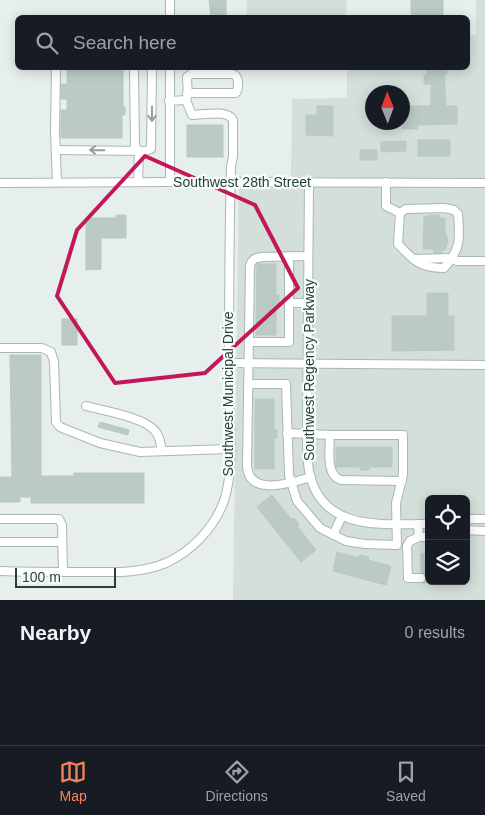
<!DOCTYPE html>
<style>
body{margin:0;font-family:Arial,sans-serif;background:#20242c;color:#f1f3f6}
.controls{position:absolute;right:15px;bottom:15px;display:grid;overflow:hidden;border-radius:8px;box-shadow:0 2px 12px #0003}
.controls button{width:45px;height:45px;display:grid;place-items:center;padding:0;border:0;border-bottom:1px solid #363941;background:#171b24;color:#f1f3f6;font:25px sans-serif}
.compass{position:absolute;left:365px;top:85px;width:45px;height:45px;border-radius:50%;background:#171b24;box-shadow:0 2px 12px #0003;rotate:359deg}
.scale{position:absolute;left:15px;bottom:12px;width:101px;box-sizing:border-box;padding-left:5px;border:2px solid #24423a;border-top:0;font-size:14px;line-height:18px;white-space:nowrap;color:#24423a;-webkit-text-stroke:4px #f7fbf9;paint-order:stroke}
.list{margin:0;padding:0;list-style:none}
h2{display:flex;justify-content:space-between;align-items:center;height:65px;margin:0;padding:0 20px;font-size:21px}
h2 small{font-size:16px;font-weight:400;color:#9ea1a6}
.icon{flex:none;width:28px;height:28px;fill:none;stroke:currentColor;stroke-width:2;stroke-linecap:round;stroke-linejoin:round}
.map{position:relative;flex:none;width:485px;height:600px;overflow:hidden}
.search{position:absolute;background:#171b24;box-shadow:0 2px 12px #0003;left:15px;right:15px;top:15px;height:55px;display:flex;align-items:center;gap:12px;box-sizing:border-box;padding:0 18px;border-radius:8px;color:#9ea1a6;font-size:19px}
.sheet{height:145px;background:#171b24}
nav{display:flex;justify-content:space-around;align-items:center;box-sizing:border-box;height:70px;border-top:1px solid #363941;background:#171b24;font-size:14px;color:#9ea1a6}
nav a{display:grid;justify-items:center;gap:2px}
nav .on{color:#f4845f}
.map>svg:first-child{display:block}
</style>
<div class="map">
<svg width="485" height="600" viewBox="0 0 485 600">
<rect width="100%" height="100%" fill="#e6efeb"/>
<g fill="#d4dfda" fill-rule="evenodd">
<polygon points="247,0 347,0 346,17 246,17"/>
<path d="M476,0h9v600h-252l6,-424 52,1 1,-78 55,-1v-30h121v-33h8zM372,92h30v30h-30zM429,499h37v82h-37z"/>
</g>
<g fill="#bbcac4" stroke="#b8c9c2">
<polygon points="209,0 226,0 226,18 211,18"/>
<rect x="411" y="0" width="32" height="18"/>
<polygon points="67,68 123,68 123,107 125,107 125,115 122,115 122,138 61,138 61,110 67,110 67,99 61,99 61,84 67,84"/>
<polygon points="431,68 446,68 447,74 444,74 446,106 457,106 457,124 417,125 418,129 402,129 402,106 431,106 431,84 424,84 424,75 427,75 427,70 432,70"/>
<polygon points="317,106 333,106 333,136 306,135 306,115 317,115"/>
<rect x="187" y="125" width="36" height="32"/>
<rect x="418" y="140" width="32" height="16"/>
<polygon points="406,141 406,151 381,152 381,142"/>
<rect x="360" y="150" width="17" height="10"/>
<polygon points="116,215 126,215 126,238 101,238 101,269 86,270 86,218 116,218"/>
<polygon points="428,215 439,215 439,218 445,218 445,232 448,241 445,250 442,250 442,253 434,253 434,250 432,249 423,249 424,217 428,217"/>
<polygon points="257,264 276,264 276,295 279,295 279,304 276,304 276,335 256,335"/>
<polygon points="427,293 448,293 448,316 454,316 454,350 392,351 392,316 427,316"/>
<rect x="62" y="319" width="15" height="26"/>
<polygon points="10,355 41,355 41,476 74,476 74,473 144,473 144,503 31,503 31,497 20,497 20,502 0,502 0,477 12,477"/>
<polygon points="255,399 274,399 274,429 277,430 277,438 274,438 274,469 255,469"/>
<polygon points="100,422 129,430 128,435 98,427"/>
<polygon points="336,447 392,447 392,467 369,467 369,470 360,470 360,467 336,467"/>
<polygon points="272,495 291,519 294,518 299,524 297,526 316,550 301,562 257,507"/>
<polygon points="337,552 359,558 360,555 369,557 368,560 391,566 386,585 333,571"/>
<polygon points="421,554 429,554 429,583 422,583 426,581 427,578 424,573 421,572"/>
</g>
<g fill="none" stroke-linecap="round" stroke-linejoin="round">
<defs>
<g id="minor">
<polyline points="170,18 170,0"/>
<polyline points="56,68 55,132 57,182"/>
<polyline points="134,68 135,146 139,151 138,182"/>
<polyline points="170,68 170,182"/>
<path d="M169,101l17,-1c3,-5 1,-16 1,-23l4,-3h41l3,1c4,4 4,13 1,18h-49"/>
<polyline points="56,150 145,151 151,149 152,68"/>
<path d="M309,182l-2,251c0,13 0,26 2,38 12,61 73,53 120,53"/>
<polyline points="386,182 386,206 400,213"/>
<polyline points="0,183 170,182 485,183"/>
<path d="M444,208l10,2 4,4c2,25 3,35 -14,54 -24,0 -30,-7 -46,-24l2,-31 6,-4z"/>
<path d="M308,256l-46,1c-7,1 -10,2 -12,9l-3,200c2,31 44,17 64,11"/>
<polyline points="414,259 452,258 457,261 485,261"/>
<polyline points="289,303 308,303"/>
<polyline points="250,342 289,342 289,256"/>
<polyline points="0,348 42,348 51,352 54,362 56,422 60,427 100,443 140,452 229,449"/>
<polyline points="229,363 485,365"/>
<polyline points="248,384 286,384 289,475 297,501 320,528 346,541 365,544 397,545 396,503 403,475 403,435 330,435 287,433"/>
<path d="M86,406c18,5 59,11 70,26 4,6 5,13 6,19"/>
<path d="M330,435c0,14 -5,40 11,45l61,1"/>
<polyline points="0,519 59,519 62,525 63,572"/>
<polyline points="466,519 485,519"/>
<polyline points="418,524 419,537 429,537"/>
<polyline points="466,530 485,531"/>
<polyline points="333,535 342,516"/>
<polyline points="419,537 410,541 407,546 408,578 421,578"/>
<polyline points="0,542 62,542"/>
<path d="M0,571c28,1 56,1 83,1 29,0 56,2 83,-9 26,-12 48,-35 58,-62 11,-32 5,-83 5,-117 0,-73 0,-145 2,-217l2,-11v-36c-6,-11 -30,-5 -41,-5l-6,-15"/>
</g>
</defs>
<use href="#minor" stroke="#a8b8b2" stroke-width="10"/>
<use href="#minor" stroke="#fff" stroke-width="8"/>
</g>
<defs><path id="oneway-shaft" d="M-6 0H5M1.5-3L5.5 0L1.5 3" fill="none" stroke-width="1.6" stroke-linecap="round" stroke-linejoin="round" transform="scale(1.25)"/></defs>
<g stroke="#92a09c">
<use href="#oneway-shaft" transform="translate(152 114) rotate(90)"/>
<use href="#oneway-shaft" transform="translate(97 150) rotate(-179)"/>
</g>
<path fill="none" stroke="#c2185b" stroke-width="4" stroke-linejoin="round" d="M145,156l110,49 43,83 -93,85 -90,10 -58,-87 20,-66z"/>
<g text-anchor="middle" dominant-baseline="central" stroke-width="4.5" stroke-linejoin="round" paint-order="stroke">
<g font-size="14" fill="#24423a" stroke="#f7fbf9">
<text x="242" y="182">Southwest 28th Street</text>
<text transform="translate(309 370) rotate(-90)">Southwest Regency Parkway</text>
<text transform="translate(228 394) rotate(-90)">Southwest Municipal Drive</text>
</g>
</g>
</svg>
<div class="controls">
<button><svg class="icon" aria-label="locate" viewBox="0 0 24 24"><circle cx="12" cy="12" r="6"/><path d="M12 2v4M12 18v4M2 12h4M18 12h4"/></svg></button>
<button><svg class="icon" aria-label="layers" viewBox="0 0 24 24"><path d="M12 4l9 5-9 5-9-5zM3 14l9 5 9-5"/></svg></button>
</div>
<svg class="compass" viewBox="-18 -18 36 36"><path d="M0-13l5 13h-10z" fill="#e53935"/><path d="M0 13l5-13h-10z" fill="#9ea1a6"/></svg>
<div class="scale">100 m</div>
<div class="search"><svg class="icon" aria-label="search" viewBox="0 0 24 24"><circle cx="10" cy="10" r="6"/><path d="M15 15l6 6"/></svg>Search here</div>
</div>
<section class="sheet">
<h2>Nearby<small>0 results</small></h2>
<ul class="list">
</ul>
</section>
<nav>
<a class="on"><svg class="icon" aria-label="map" viewBox="0 0 24 24"><path d="M3 6l6-2 6 2 6-2v14l-6 2-6-2-6 2zM9 4v14M15 6v14"/></svg>Map</a>
<a><svg class="icon" aria-label="directions" viewBox="0 0 24 24"><path d="M12 3l9 9-9 9-9-9zM9 14v-3h6M13 9l2 2-2 2"/></svg>Directions</a>
<a><svg class="icon" aria-label="saved" viewBox="0 0 24 24"><path d="M7 4h10v16l-5-4-5 4z"/></svg>Saved</a>
</nav>
